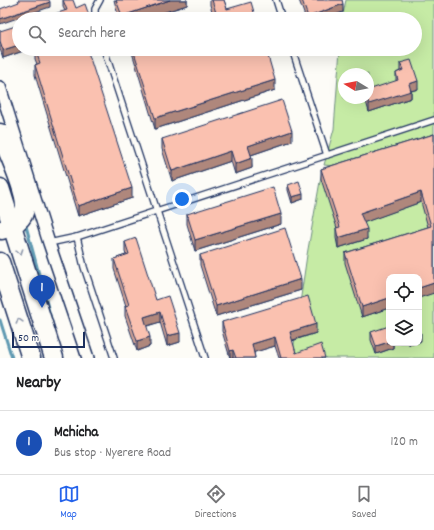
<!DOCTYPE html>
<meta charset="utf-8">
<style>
body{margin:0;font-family:Dekko,sans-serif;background:#f6f6f6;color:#202124}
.controls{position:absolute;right:12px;bottom:12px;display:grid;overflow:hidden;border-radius:8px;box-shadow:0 4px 16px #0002}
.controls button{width:36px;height:36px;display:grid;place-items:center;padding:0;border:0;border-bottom:1px solid #e0e0e0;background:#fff;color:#202124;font:20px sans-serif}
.compass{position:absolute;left:338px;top:68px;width:36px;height:36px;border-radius:50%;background:#fff;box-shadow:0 4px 16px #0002;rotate:280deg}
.scale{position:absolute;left:12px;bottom:10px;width:73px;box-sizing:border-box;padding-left:4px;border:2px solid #1b2f5e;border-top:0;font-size:11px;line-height:14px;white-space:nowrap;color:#1b2f5e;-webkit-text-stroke:3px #fdfcf7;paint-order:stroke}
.you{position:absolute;left:182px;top:199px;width:14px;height:14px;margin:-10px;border:3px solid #fff;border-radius:50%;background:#1a73e8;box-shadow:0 0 0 6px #1a73e833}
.badge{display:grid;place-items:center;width:26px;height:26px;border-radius:50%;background:#2563eb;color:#fff;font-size:13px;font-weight:700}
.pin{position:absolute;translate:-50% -33px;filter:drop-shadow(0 1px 2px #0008)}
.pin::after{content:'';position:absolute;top:21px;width:14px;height:12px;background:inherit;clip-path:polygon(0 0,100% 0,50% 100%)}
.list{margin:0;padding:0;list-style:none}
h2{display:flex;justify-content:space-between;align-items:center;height:52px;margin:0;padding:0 16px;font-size:17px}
h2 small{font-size:13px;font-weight:400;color:#757577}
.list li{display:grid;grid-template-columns:26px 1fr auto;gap:12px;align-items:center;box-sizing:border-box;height:64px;padding:0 16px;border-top:1px solid #e0e0e0}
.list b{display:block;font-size:15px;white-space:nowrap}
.list p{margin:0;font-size:13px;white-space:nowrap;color:#757577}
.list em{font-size:13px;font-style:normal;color:#757577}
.icon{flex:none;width:22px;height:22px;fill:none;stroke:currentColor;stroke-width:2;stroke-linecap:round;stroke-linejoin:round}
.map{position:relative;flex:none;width:434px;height:358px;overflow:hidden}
.search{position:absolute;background:#fff;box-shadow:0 4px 16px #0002;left:12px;right:12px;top:12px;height:44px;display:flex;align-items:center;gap:10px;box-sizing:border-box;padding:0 14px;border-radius:22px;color:#757577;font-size:15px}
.sheet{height:116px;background:#fff}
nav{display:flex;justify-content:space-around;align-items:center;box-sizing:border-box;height:56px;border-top:1px solid #e0e0e0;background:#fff;font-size:11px;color:#757577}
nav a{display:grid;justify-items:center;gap:2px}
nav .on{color:#2563eb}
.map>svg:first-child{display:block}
</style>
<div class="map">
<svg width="434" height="358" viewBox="0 0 434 358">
<rect width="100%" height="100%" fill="#fdfcf7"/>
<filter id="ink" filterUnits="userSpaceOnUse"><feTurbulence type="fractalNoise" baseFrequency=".025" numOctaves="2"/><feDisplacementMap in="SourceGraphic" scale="8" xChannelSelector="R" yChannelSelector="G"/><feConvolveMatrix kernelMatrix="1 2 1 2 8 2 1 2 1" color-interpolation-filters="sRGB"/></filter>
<g filter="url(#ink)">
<g fill="#c6eba5" stroke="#708d82" fill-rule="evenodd">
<path d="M346,0h88v175l-110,-10 10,-36 6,-80h75v-30h-73zM344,74h24v24h-24z"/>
<path d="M322,170l112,7v181h-142l15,-103zM389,277h30v66h-30z"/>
</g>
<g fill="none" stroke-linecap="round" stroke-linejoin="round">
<g stroke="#619ab2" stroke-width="3">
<polyline points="26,226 54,330"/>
<polyline points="0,320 12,358"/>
</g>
<defs>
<g id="service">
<polyline points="276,0 282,19"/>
<polyline points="95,19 95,9 100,0"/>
<polyline points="104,49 205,358"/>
<polyline points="292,49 327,155"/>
<polyline points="77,237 84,267 114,358"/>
<polyline points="49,243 77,237 434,120"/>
</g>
<polyline id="minor" points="0,87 49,243 88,358"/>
<g id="trunk">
<path d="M0,133c7,18 26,56 25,74 0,13 -13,19 -23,23"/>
<polyline points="0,188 54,358"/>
<polyline points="0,262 31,358"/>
</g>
</defs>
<use href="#service" stroke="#1b2f5e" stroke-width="8"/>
<use href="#minor" stroke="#1b2f5e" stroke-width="14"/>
<use href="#trunk" stroke="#1b2f5e" stroke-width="21"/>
<use href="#service" stroke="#fdfcf7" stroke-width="5.5"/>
<use href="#minor" stroke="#fdfcf7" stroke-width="11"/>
<use href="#trunk" stroke="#fdfcf7" stroke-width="18"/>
</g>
<g fill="#d7a697" stroke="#1b2f5e">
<polygon points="63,0 76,8 90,19 65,11 63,7"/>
<polygon points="114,0 187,0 187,5 143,19 119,19"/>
<polygon points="210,0 224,0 227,9 213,14 210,5"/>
<polygon points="299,0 342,0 343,12 324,19 306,19"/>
<polygon points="0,31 26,49 26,50 3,58 0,49"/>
<polygon points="35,49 132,198 78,216 35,75 35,65 37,64 35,59"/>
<polygon points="131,49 266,49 275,90 155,129"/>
<polygon points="400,63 418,89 411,91 411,98 369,112 365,98 368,98 396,81 396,73 400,71"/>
<polygon points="434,134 434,293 389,277 389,308 362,317 345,263 345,253 428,227 421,202 364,222 367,239 338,248 336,238 336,228 337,228 321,179 321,169"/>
<polygon points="162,139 292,141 251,155 252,168 235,174 231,161 172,181 162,149"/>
<polygon points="288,185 303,199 292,203 288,190"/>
<polygon points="187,214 281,224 195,251 187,224"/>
<polygon points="125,242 156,300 180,342 167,346 160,322 146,326 150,346 137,351 125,316 125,306 126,306 114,269 114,259 126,255 125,252"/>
<polygon points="200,255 301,290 216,316 200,265"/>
<polygon points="222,322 316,333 292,341 296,353 325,358 279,358 275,346 254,352 255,358 230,358 222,331"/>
<polygon points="371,332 389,343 396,343 393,344 393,348 376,354 371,340"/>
</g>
<g fill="#af877b" stroke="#1b2f5e">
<polygon points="170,0 187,0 187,5 143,19 122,19 122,16"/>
<polygon points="50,2 50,7 0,24 0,19"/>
<polygon points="343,4 343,12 324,19 308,19 308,17"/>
<polygon points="19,45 19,49 26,49 26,50 3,58 3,50"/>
<polygon points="275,80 275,90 155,129 155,118"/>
<polygon points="418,81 418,89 411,91 411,98 369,112 369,104 409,84"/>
<polygon points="292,131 292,141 248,156 248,146"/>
<polygon points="231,151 231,161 172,181 172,171"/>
<polygon points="252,158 252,168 235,174 235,164"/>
<polygon points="132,188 132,198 78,216 78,206"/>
<polygon points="421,192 421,202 360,224 360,213"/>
<polygon points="303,194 303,199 292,203 292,197"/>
<polygon points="281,214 281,224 195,251 195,240"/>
<polygon points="367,229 367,239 338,248 338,238"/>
<polygon points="301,279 301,290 216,316 216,306"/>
<polygon points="434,283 434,293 419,298 419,288"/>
<polygon points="389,298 389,308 362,317 362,307"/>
<polygon points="160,312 160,322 144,327 144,317"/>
<polygon points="316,324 316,333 290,341 290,332"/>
<polygon points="180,333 180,342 167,346 167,336"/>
<polygon points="421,333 421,341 419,342 419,334"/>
<polygon points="150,337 150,346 137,351 137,341"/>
<polygon points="275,337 275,346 252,353 252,344"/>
<polygon points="389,342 389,343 396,343 393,344 393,348 376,354 376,346"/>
<polygon points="409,343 416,343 409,345"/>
<polygon points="233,350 233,358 230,358 230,351"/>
</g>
<g fill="#fac1b0" stroke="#1b2f5e">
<polygon points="18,0 49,0 50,2 0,19 0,9 19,2"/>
<polygon points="63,0 73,0 76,8 85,4 90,18 87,19 39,19 67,10"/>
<polygon points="116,0 170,0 122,16"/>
<polygon points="212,0 224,0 227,9 251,2 256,19 197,19 216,13"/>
<polygon points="302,0 342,0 343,4 308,17"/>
<polygon points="19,25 19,45 3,50 0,41 0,31"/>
<polygon points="35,49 87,49 132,188 78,206 35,65 40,63"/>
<polygon points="133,49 266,49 275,80 155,118"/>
<polygon points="411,60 418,81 409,84 411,91 369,104 367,98 368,98 368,90 398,80 396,73 403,70 400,63"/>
<polygon points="282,100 292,131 248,146 252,158 235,164 231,151 172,171 162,139"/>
<polygon points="434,134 434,283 419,288 419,277 389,277 389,298 362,307 345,253 431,226 421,192 360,213 367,229 338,238 336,228 340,227 321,169"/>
<polygon points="299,181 303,194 292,197 288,185"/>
<polygon points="273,187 281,214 195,240 187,214"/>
<polygon points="285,228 301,279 216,306 200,255"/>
<polygon points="136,238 156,300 168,296 180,333 167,336 160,312 144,317 150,337 137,341 125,306 129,305 114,259 129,254 125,242"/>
<polygon points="308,296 316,324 290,332 296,353 321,344 325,358 281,358 275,337 252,344 255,358 236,358 233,350 230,351 222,322"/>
<polygon points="389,326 389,342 376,346 371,332"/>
</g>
<defs><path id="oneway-chevron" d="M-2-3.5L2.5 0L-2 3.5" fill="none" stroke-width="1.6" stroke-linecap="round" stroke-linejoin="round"/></defs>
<g stroke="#8c96aa">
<use href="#oneway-chevron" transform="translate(20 252) rotate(72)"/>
<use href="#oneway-chevron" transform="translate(19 321) rotate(-108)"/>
</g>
</g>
</svg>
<div class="controls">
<button><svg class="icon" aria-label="locate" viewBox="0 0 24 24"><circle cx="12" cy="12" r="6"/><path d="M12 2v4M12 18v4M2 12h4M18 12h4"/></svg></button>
<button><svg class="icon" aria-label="layers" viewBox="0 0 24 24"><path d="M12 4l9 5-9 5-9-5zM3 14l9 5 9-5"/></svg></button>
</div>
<svg class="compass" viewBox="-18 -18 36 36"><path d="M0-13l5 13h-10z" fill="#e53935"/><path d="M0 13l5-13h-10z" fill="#757577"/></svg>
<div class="scale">50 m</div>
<div class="you"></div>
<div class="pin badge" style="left:42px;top:308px;background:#1a4fb4">1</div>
<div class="search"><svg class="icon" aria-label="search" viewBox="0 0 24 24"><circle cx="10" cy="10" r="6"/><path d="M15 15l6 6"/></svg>Search here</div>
</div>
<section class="sheet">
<h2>Nearby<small></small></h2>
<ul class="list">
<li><span class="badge" style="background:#1a4fb4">1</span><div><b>Mchicha</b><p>Bus stop · Nyerere Road</p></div><em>120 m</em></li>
</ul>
</section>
<nav>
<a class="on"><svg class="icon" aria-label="map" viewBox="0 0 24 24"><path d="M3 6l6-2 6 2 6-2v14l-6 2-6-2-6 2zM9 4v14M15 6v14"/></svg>Map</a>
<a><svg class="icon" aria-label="directions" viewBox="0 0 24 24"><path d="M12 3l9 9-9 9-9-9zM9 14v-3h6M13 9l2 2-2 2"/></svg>Directions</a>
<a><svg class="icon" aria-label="saved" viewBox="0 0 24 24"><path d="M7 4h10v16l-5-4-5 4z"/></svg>Saved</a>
</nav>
